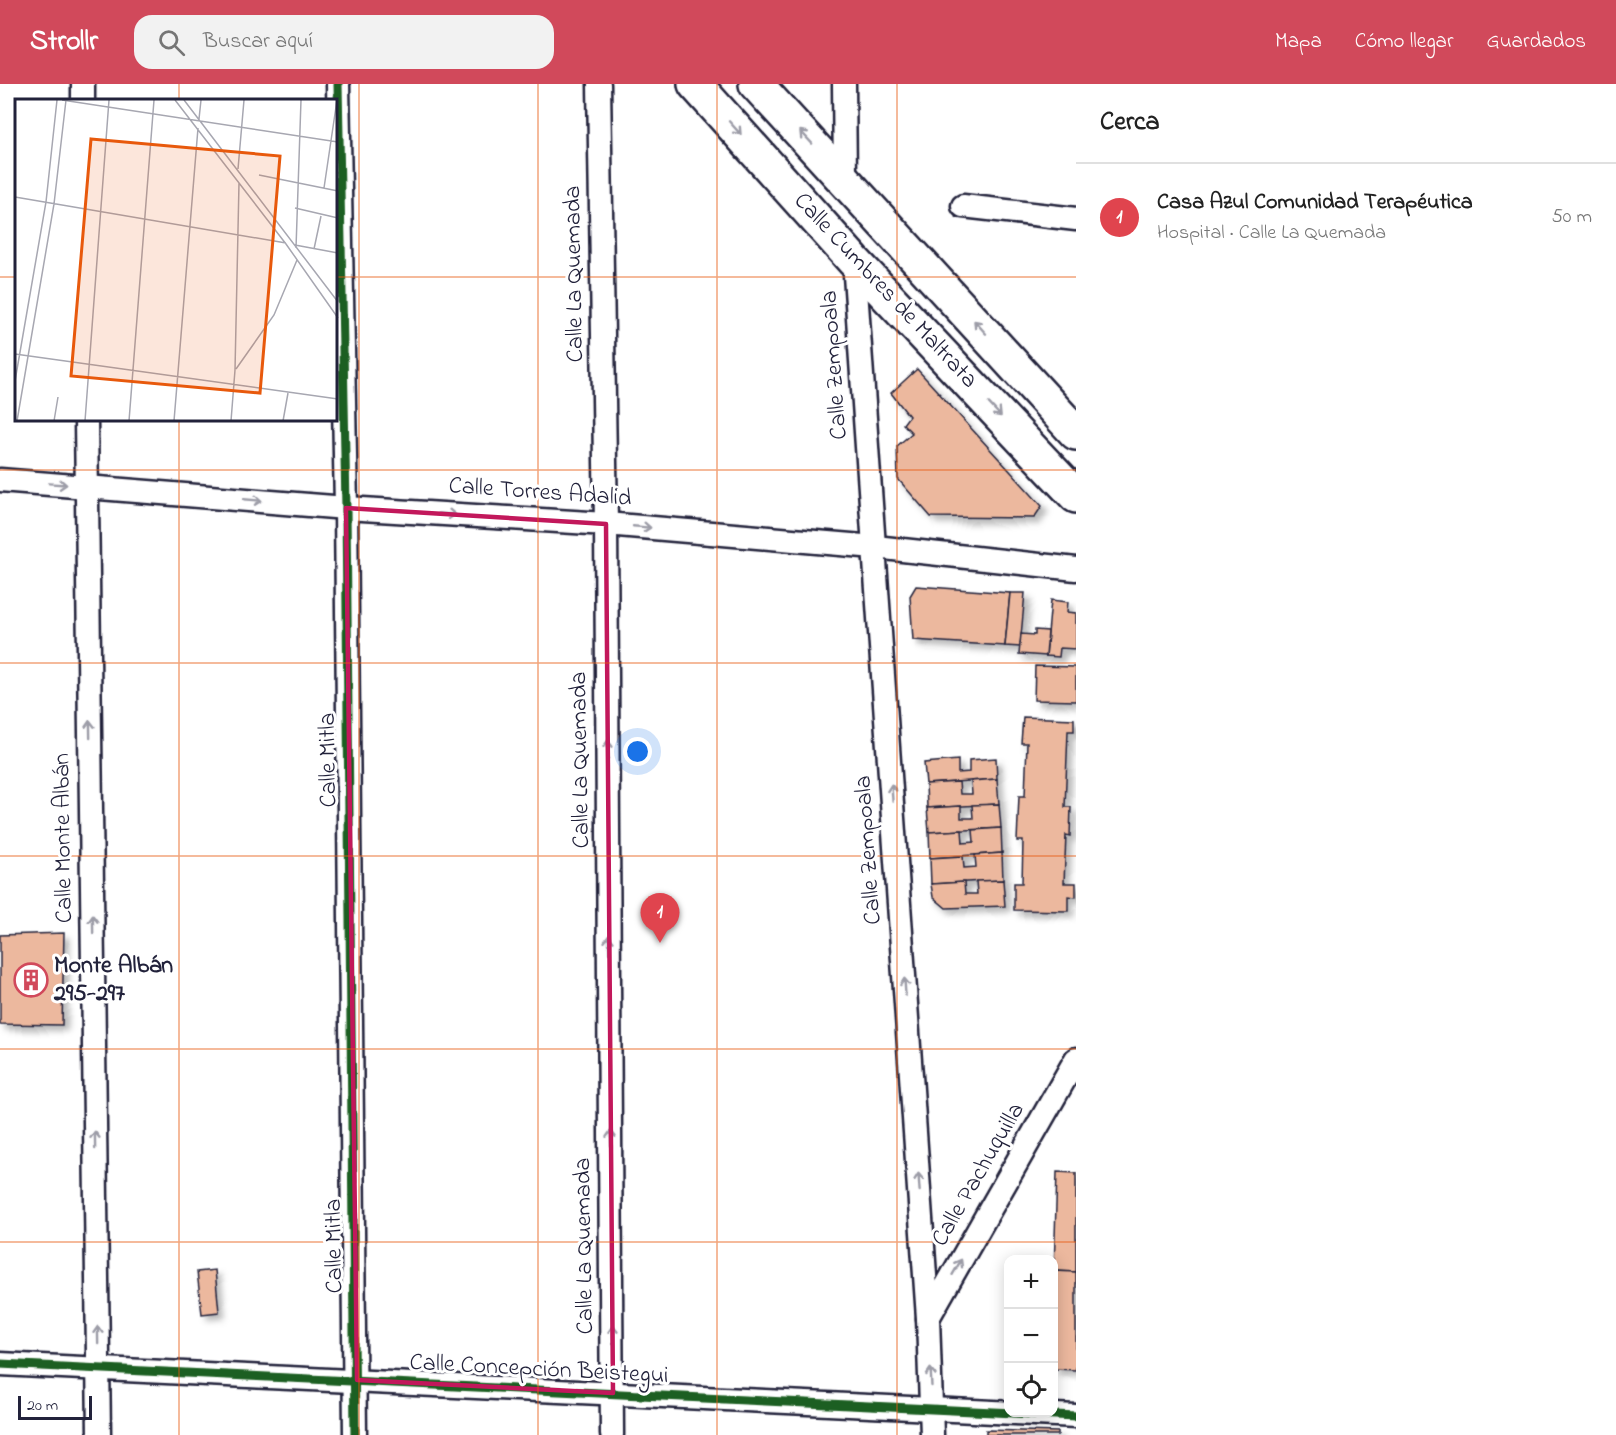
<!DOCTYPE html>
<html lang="es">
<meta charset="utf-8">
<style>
body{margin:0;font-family:"Indie Flower",sans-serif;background:#f2f2f2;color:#222}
.controls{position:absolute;right:18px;bottom:18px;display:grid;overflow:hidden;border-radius:12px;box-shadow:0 3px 15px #0003}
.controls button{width:54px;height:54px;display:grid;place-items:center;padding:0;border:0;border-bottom:2px solid #e0e0e0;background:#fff;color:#222;font:30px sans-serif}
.scale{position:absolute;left:18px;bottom:15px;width:74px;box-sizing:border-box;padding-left:6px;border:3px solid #22223b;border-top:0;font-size:16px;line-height:21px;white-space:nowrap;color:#22223b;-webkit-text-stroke:4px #fff;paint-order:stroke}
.you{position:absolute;left:638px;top:668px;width:21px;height:21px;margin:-15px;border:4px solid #fff;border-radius:50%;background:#1a73e8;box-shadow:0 0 0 9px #1a73e833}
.badge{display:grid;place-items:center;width:39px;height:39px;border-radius:50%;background:#d1495b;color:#fff;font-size:20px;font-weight:700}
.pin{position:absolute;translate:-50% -50px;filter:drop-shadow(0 2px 3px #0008)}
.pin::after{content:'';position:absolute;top:32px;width:21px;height:18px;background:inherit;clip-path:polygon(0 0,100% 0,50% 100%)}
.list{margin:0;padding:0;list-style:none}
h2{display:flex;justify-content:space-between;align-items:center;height:78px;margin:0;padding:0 24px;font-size:26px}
h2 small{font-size:20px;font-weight:400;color:#767676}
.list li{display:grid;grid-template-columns:39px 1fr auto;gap:18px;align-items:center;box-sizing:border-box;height:108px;padding:0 24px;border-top:2px solid #e0e0e0}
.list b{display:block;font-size:22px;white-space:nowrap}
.list p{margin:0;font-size:20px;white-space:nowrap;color:#767676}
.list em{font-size:20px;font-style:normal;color:#767676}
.icon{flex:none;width:33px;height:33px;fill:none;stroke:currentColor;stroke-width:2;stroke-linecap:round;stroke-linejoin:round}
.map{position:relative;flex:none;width:1076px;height:1351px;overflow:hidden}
header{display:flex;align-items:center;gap:36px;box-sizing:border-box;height:84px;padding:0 30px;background:#d1495b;color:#fff}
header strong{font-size:28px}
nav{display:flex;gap:33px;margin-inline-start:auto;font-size:21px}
.search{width:420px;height:54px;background:#f2f2f2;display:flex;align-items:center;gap:15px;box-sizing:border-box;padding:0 21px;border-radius:18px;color:#767676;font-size:22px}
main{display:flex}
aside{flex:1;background:#fff}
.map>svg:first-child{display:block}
</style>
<header>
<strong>Strollr</strong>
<div class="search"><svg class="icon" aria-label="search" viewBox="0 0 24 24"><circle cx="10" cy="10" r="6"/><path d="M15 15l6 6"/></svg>Buscar aquí</div>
<nav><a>Mapa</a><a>Cómo llegar</a><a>Guardados</a></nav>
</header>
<main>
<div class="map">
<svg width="1076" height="1351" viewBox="0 0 1076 1351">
<defs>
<filter id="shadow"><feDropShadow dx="5.5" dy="5.5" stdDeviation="3" flood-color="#0004"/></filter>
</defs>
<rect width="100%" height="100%" fill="#fff"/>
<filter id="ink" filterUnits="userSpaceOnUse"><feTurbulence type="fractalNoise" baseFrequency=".0167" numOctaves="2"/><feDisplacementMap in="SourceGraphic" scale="12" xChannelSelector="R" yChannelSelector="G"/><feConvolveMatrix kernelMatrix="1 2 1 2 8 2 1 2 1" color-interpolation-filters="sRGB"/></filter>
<g filter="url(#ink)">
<g fill="#ecb89e" stroke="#22223b" stroke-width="1.5" filter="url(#shadow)">
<polygon points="917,285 1042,422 1034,434 931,433 898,395 897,362 912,349 903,340 909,332 891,309"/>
<polygon points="916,502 1010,509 1005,562 913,556 910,512"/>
<polygon points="1010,509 1025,509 1020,563 1005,562"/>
<polygon points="1051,516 1068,518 1067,528 1076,529 1076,565 1060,564 1059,573 1046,572"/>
<polygon points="1035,546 1048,547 1046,572 1019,570 1021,550 1035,551"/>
<polygon points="1035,582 1076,583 1076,617 1034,616"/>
<polygon points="1023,633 1074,635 1074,647 1068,647 1065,723 1071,723 1070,752 1066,751 1064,799 1076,799 1076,813 1068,812 1068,827 1014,826 1014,799 1022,799 1023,757 1017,757 1019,712 1025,712 1027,659 1021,659"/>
<polygon points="996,674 997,695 926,700 924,679 958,676 958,689 969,688 969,676"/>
<polygon points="997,695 999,720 927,724 926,700 959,698 960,710 972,710 971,697"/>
<polygon points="999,720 1001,744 929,748 927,724 961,722 961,734 973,734 972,721"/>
<polygon points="1001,744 1002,769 930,774 929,748 962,746 963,759 974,758 973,746"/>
<polygon points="1002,769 1003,796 931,800 930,774 963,772 964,784 976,783 975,771"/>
<polygon points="1003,796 1005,822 946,824 933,813 931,800 964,798 965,810 977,810 976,797"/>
<polygon points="64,849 62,941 0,940 0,851"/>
<polygon points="1057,1088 1076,1089 1076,1188 1054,1187"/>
<polygon points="215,1186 219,1228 202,1230 197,1188"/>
<polygon points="1054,1187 1076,1188 1076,1286 1054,1285"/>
<polygon points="986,1346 1058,1348 1058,1351 986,1351"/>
</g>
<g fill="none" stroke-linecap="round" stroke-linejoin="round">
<defs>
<g id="street">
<polyline points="83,0 83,16"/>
<polyline points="338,0 346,424 355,1351"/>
<polyline points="599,0 606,440 612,1351"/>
<polyline points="844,0 845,93"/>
<polyline points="963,122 1076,135"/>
<polyline points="854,177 928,1234 932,1351"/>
<polyline points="86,336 99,1351"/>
<polyline points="0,396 346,424 606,440 875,463 1076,485"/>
<polyline points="928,1234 1076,975"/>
<polyline points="0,1280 1076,1332"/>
</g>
<g id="secondary">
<polyline points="695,0 854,177 1076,412"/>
<polyline points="756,0 1076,349"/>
</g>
</defs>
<use href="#street" stroke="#22223b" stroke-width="27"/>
<use href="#secondary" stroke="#22223b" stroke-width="38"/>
<use href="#street" stroke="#fff" stroke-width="22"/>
<use href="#secondary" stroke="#fff" stroke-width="33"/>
<defs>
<g id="cycleway">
<polyline points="338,0 346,424 355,1351"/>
<polyline points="0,1280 1076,1332"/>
</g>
</defs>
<use href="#cycleway" stroke="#fff" stroke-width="13"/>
<use href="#cycleway" stroke="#1b5e20" stroke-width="9"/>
</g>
<defs><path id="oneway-shaft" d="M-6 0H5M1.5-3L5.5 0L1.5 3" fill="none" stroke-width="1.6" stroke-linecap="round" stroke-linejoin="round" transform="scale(1.5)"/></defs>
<g stroke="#9c9ca7">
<use href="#oneway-shaft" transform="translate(735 44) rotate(48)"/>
<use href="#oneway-shaft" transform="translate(806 53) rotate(-133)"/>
<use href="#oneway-shaft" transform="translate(980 243) rotate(-132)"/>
<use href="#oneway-shaft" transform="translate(995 326) rotate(47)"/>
<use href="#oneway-shaft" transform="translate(58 400) rotate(4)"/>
<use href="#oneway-shaft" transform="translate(253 416) rotate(5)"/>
<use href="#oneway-shaft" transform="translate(447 430) rotate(4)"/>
<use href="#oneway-shaft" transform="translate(642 443) rotate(5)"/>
<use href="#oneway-shaft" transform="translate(90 645) rotate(-91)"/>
<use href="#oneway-shaft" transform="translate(608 665) rotate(-91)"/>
<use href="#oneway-shaft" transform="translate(892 709) rotate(-94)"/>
<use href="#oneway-shaft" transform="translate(93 840) rotate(-91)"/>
<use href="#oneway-shaft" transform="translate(609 860) rotate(-91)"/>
<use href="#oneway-shaft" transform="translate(905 903) rotate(-94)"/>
<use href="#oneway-shaft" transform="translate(611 1055) rotate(-91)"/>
<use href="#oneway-shaft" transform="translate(95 1056) rotate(-91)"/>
<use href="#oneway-shaft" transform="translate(919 1098) rotate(-94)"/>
<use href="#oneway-shaft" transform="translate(957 1183) rotate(-60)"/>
<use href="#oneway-shaft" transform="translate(613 1250) rotate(-91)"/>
<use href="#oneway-shaft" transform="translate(98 1251) rotate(-91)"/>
<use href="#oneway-shaft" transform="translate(931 1293) rotate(-93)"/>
</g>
</g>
<path fill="none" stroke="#c2185b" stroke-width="4.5" stroke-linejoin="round" d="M346,424l260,16 7,869 -256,-13z"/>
<path fill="none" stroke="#e8590c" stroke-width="1.5" stroke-opacity="0.55" d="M179,0v16M359,0v1351M538,0v1351M717,0v1351M897,0v1351M0,193h16M336,193h740M179,336v1015M0,386h1076M0,579h1076M0,772h1076M0,965h1076M0,1158h1076"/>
<defs>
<symbol id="building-ring" viewBox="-11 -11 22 22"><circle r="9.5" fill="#fff" stroke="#d1495b" stroke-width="1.5"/><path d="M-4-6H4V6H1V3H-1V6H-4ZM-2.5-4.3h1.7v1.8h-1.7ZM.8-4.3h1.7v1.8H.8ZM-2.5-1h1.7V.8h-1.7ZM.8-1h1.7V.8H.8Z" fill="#d1495b"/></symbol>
</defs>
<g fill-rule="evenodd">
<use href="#building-ring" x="12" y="877" width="38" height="38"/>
</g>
<g text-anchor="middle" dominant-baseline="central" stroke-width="6" stroke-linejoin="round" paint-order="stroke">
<g font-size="24" fill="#22223b" stroke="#fff">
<text transform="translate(575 190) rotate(-91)">Calle La Quemada</text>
<text transform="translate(885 207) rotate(47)">Calle Cumbres de Maltrata</text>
<text transform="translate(835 281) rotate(-94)">Calle Zempoala</text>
<text transform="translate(540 409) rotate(4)">Calle Torres Adalid</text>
<text transform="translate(329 676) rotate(-91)">Calle Mitla</text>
<text transform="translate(581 676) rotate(-91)">Calle La Quemada</text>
<text transform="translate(64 754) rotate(-91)">Calle Monte Albán</text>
<text transform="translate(869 766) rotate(-94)">Calle Zempoala</text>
<text transform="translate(979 1091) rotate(-60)">Calle Pachuquilla</text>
<text transform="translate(335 1162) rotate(-91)">Calle Mitla</text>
<text transform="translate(585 1162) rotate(-91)">Calle La Quemada</text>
<text transform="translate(539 1286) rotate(3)">Calle Concepción Beistegui</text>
</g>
<g font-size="24" font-weight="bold" fill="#22223b" stroke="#fff" text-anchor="start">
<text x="54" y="882">Monte Albán<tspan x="54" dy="28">295-297</tspan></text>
</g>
</g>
<g transform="translate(15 15)">
<rect width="322" height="322" fill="#fff"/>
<path fill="none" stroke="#a7a7b1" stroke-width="1.5" d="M47,1l276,42M160,1l111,144 52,74M169,1l154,202M184,20l2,-19M223,70l6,-69M244,76l79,16M309,89l13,-88M0,98l271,46M280,109l43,10M280,146l43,8M281,149l5,-148M299,150l7,-33M0,255l323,45M221,270l38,-54 23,-55M0,282l31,-179 11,-102M2,322l37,-217 12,-104M39,322l4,-24M70,322l24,-321M114,322l25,-321M159,322l24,-293M216,322l4,-51 4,-187M268,322l5,-28"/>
<path fill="#e8590c" fill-opacity="0.15" stroke="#e8590c" stroke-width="3" d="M76,40l189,17 -20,237 -189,-17z"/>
<rect width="322" height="322" fill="none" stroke="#22223b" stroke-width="3"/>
</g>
</svg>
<div class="controls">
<button>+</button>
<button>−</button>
<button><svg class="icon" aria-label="locate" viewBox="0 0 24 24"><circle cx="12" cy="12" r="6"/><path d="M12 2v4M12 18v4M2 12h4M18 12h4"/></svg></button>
</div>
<div class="scale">20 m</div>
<div class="you"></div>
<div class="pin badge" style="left:660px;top:859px;background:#e0444e">1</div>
</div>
<aside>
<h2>Cerca<small></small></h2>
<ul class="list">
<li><span class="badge" style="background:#e0444e">1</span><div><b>Casa Azul Comunidad Terapéutica</b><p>Hospital · Calle La Quemada</p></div><em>50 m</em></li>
</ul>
</aside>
</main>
